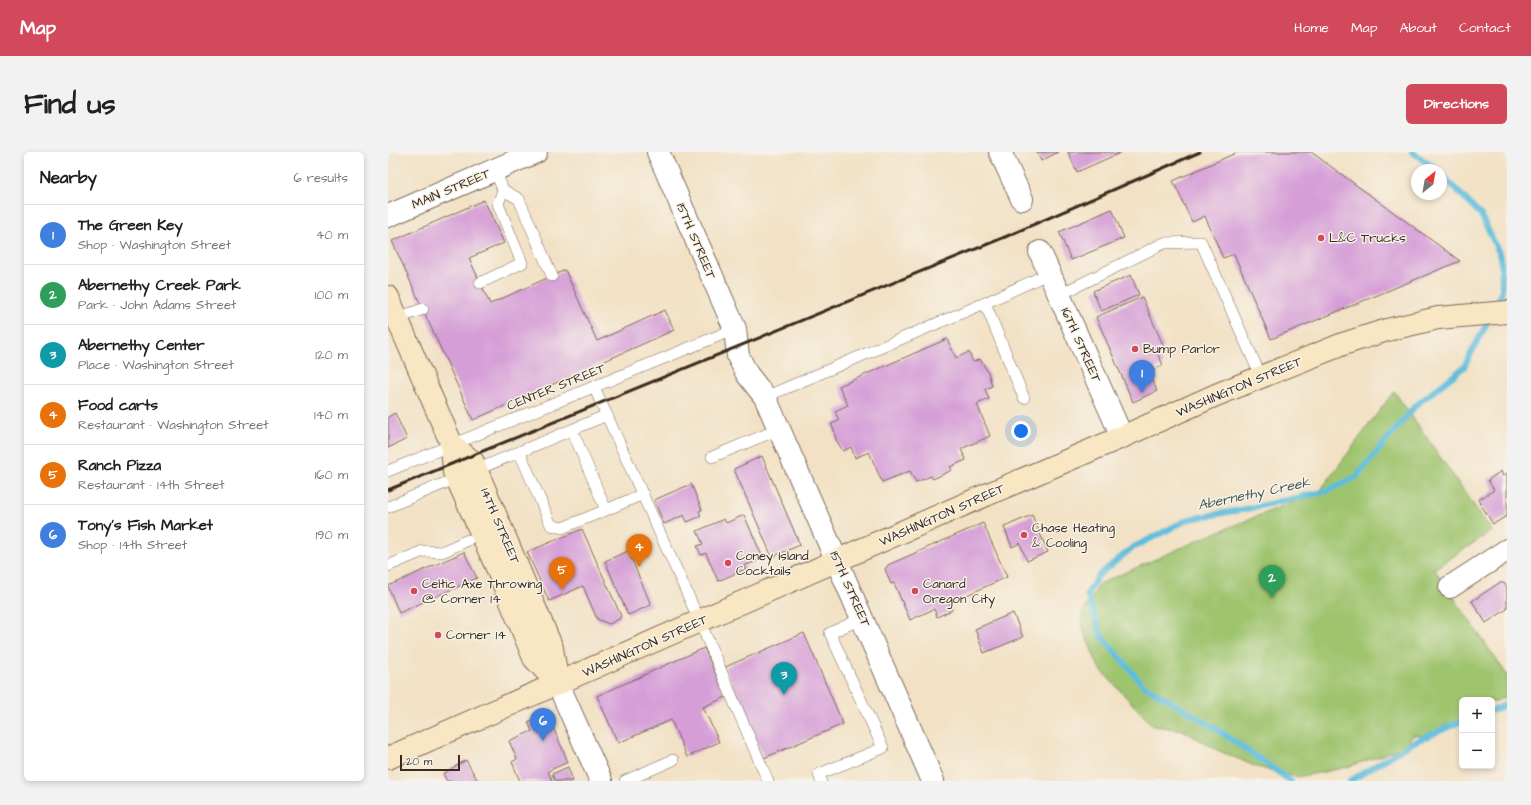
<!DOCTYPE html>
<meta charset="utf-8">
<style>
body{margin:0;font-family:"Architects Daughter",sans-serif;background:#f2f2f2;color:#202124}
.controls{position:absolute;right:12px;bottom:12px;display:grid;overflow:hidden;border-radius:6px;box-shadow:0 2px 6px #0003}
.controls button{width:36px;height:36px;display:grid;place-items:center;padding:0;border:0;border-bottom:1px solid #e0e0e0;background:#fff;color:#202124;font:20px sans-serif}
.compass{position:absolute;left:1023px;top:12px;width:36px;height:36px;border-radius:50%;background:#fff;box-shadow:0 2px 6px #0003;rotate:31deg}
.scale{position:absolute;left:12px;bottom:10px;width:60px;box-sizing:border-box;padding-left:4px;border:2px solid #3b2a1e;border-top:0;font-size:11px;line-height:14px;white-space:nowrap;color:#3b2a1e;-webkit-text-stroke:3px #f7f3e8;paint-order:stroke}
.you{position:absolute;left:633px;top:279px;width:14px;height:14px;margin:-10px;border:3px solid #fff;border-radius:50%;background:#1a73e8;box-shadow:0 0 0 6px #1a73e833}
.badge{display:grid;place-items:center;width:26px;height:26px;border-radius:50%;background:#d1495b;color:#fff;font-size:13px;font-weight:700}
.pin{position:absolute;translate:-50% -33px;filter:drop-shadow(0 1px 2px #0008)}
.pin::after{content:'';position:absolute;top:21px;width:14px;height:12px;background:inherit;clip-path:polygon(0 0,100% 0,50% 100%)}
.list{margin:0;padding:0;list-style:none}
h2{display:flex;justify-content:space-between;align-items:center;height:52px;margin:0;padding:0 16px;font-size:17px}
h2 small{font-size:13px;font-weight:400;color:#757577}
.list li{display:grid;grid-template-columns:26px 1fr auto;gap:12px;align-items:center;box-sizing:border-box;height:60px;padding:0 16px;border-top:1px solid #e0e0e0}
.list b{display:block;font-size:15px;white-space:nowrap}
.list p{margin:0;font-size:13px;white-space:nowrap;color:#757577}
.list em{font-size:13px;font-style:normal;color:#757577}
.map{position:relative;flex:none;width:1119px;height:629px;overflow:hidden;border-radius:6px}
header{display:flex;align-items:center;gap:24px;box-sizing:border-box;height:56px;padding:0 20px;background:#d1495b;color:#fff}
header strong{font-size:19px}
nav{display:flex;gap:22px;margin-inline-start:auto;font-size:14px}
.intro{display:flex;align-items:center;justify-content:space-between;box-sizing:border-box;height:96px;padding:0 24px}
h1{margin:0;font-size:28px}
.button{padding:10px 18px;border-radius:6px;background:#d1495b;color:#fff;font-size:14px;font-weight:700}
main{display:flex;gap:24px;padding:0 24px}
aside{flex:1;background:#fff;border-radius:6px;box-shadow:0 2px 6px #0003}
.map>svg:first-child{display:block}
</style>
<header>
<strong>Map</strong>
<nav><a>Home</a><a>Map</a><a>About</a><a>Contact</a></nav>
</header>
<div class="intro"><h1>Find us</h1><a class="button">Directions</a></div>
<main>
<aside>
<h2>Nearby<small>6 results</small></h2>
<ul class="list">
<li><span class="badge" style="background:#3f7fe0">1</span><div><b>The Green Key</b><p>Shop · Washington Street</p></div><em>40 m</em></li>
<li><span class="badge" style="background:#2e9e5b">2</span><div><b>Abernethy Creek Park</b><p>Park · John Adams Street</p></div><em>100 m</em></li>
<li><span class="badge" style="background:#0f9aa8">3</span><div><b>Abernethy Center</b><p>Place · Washington Street</p></div><em>120 m</em></li>
<li><span class="badge" style="background:#e8710a">4</span><div><b>Food carts</b><p>Restaurant · Washington Street</p></div><em>140 m</em></li>
<li><span class="badge" style="background:#e8710a">5</span><div><b>Ranch Pizza</b><p>Restaurant · 14th Street</p></div><em>160 m</em></li>
<li><span class="badge" style="background:#3f7fe0">6</span><div><b>Tony’s Fish Market</b><p>Shop · 14th Street</p></div><em>190 m</em></li>
</ul>
</aside>
<div class="map">
<svg width="1119" height="629" viewBox="0 0 1119 629">
<rect width="100%" height="100%" fill="#f7f3e8"/>
<filter id="ink" filterUnits="userSpaceOnUse"><feTurbulence type="fractalNoise" baseFrequency=".025" numOctaves="2"/><feDisplacementMap in="SourceGraphic" scale="8" xChannelSelector="R" yChannelSelector="G"/><feConvolveMatrix kernelMatrix="1 2 1 2 8 2 1 2 1" color-interpolation-filters="sRGB"/></filter>
<filter id="wash" filterUnits="userSpaceOnUse"><feTurbulence type="fractalNoise" baseFrequency=".012" numOctaves="4" result="noise"/><feDisplacementMap in="SourceGraphic" scale="16" xChannelSelector="R" yChannelSelector="G"/><feGaussianBlur stdDeviation="0.9" result="paint"/><feColorMatrix in="noise" values="0 0 0 0 0 0 0 0 0 0 0 0 0 0 0 0 0 1.4 0 .05"/><feComposite in="paint" operator="in"/></filter>
<g filter="url(#wash)">
<rect width="100%" height="100%" fill="#f2e1c5"/>
<polygon fill="#9fc46e" stroke="#6d7746" points="1006,239 1104,379 1046,417 1119,523 1119,544 1104,551 1104,548 1074,548 1074,566 1040,584 1025,583 1019,593 992,604 956,616 909,625 869,615 829,598 794,578 765,574 711,516 694,475 694,461 711,432 822,383 932,339"/>
<g fill="none" stroke-linecap="round" stroke-linejoin="round">
<g stroke="#5ebddc" stroke-width="6">
<polyline points="1024,0 1050,18"/>
<polyline points="1053,22 1093,63 1113,105 1114,140 1106,157"/>
<polyline points="1104,559 1119,552"/>
<polyline points="903,629 824,574 755,533 713,483 699,442 711,423 744,396 801,367 858,357 939,339 968,325 1027,254 1076,215 1101,167"/>
<polyline points="962,629 1026,590 1074,569"/>
</g>
</g>
<g id="blocks">
<g fill="#d59ed7">
<polygon points="649,0 670,0 653,9"/>
<polygon points="680,0 734,0 689,20"/>
<polygon points="850,0 923,0 1072,109 883,187 846,102 835,106 817,64 804,70 785,29"/>
<polygon points="96,48 116,91 81,106 102,152 177,118 209,189 277,158 286,178 85,268 4,89"/>
<polygon points="724,57 736,86 683,108 671,80"/>
<polygon points="743,123 751,143 713,159 705,139"/>
<polygon points="754,145 776,195 768,198 775,213 761,220 769,239 745,250 708,165"/>
<polygon points="559,187 568,206 581,200 585,210 592,207 600,220 604,234 597,237 601,247 589,252 602,284 573,297 578,308 562,315 564,318 545,327 543,324 528,330 522,319 494,330 481,300 467,306 463,295 455,299 448,288 446,278 443,272 451,269 447,259 460,253 451,234"/>
<polygon points="7,261 19,287 0,296 0,265"/>
<polygon points="374,304 412,393 384,405 346,317"/>
<polygon points="1113,319 1115,324 1119,321 1119,364 1105,372 1090,348 1106,338 1100,328"/>
<polygon points="303,332 314,358 311,359 313,364 299,370 296,363 276,372 266,348"/>
<polygon points="356,363 375,406 356,414 358,417 330,429 318,401 313,403 309,394 315,392 309,379 336,367 338,371"/>
<polygon points="644,363 660,400 639,409 632,391 624,395 616,375"/>
<polygon points="595,371 619,425 561,451 564,458 549,465 546,457 522,468 506,431 503,432 497,417 500,413"/>
<polygon points="194,377 233,464 231,467 221,472 209,467 195,434 161,449 139,400"/>
<polygon points="240,399 263,453 240,463 217,409"/>
<polygon points="76,400 89,426 11,461 0,434"/>
<polygon points="1111,431 1116,431 1119,435 1119,457 1098,471 1084,449"/>
<polygon points="625,461 635,485 596,501 587,477"/>
<polygon points="416,481 455,572 376,606 337,515"/>
<polygon points="316,496 338,545 315,555 331,590 299,605 283,568 230,591 209,544"/>
<polygon points="159,561 180,610 160,619 164,629 132,629 124,610 129,607 121,589 144,579 140,570"/>
<polygon points="78,608 90,629 59,629 55,622"/>
<polygon points="180,615 185,629 167,629 164,622"/>
</g>
</g>
</g>
<g filter="url(#ink)">
<use href="#blocks" fill-opacity="0" stroke="#7b6a58" stroke-width="1"/>
<g fill="none" stroke-linecap="round" stroke-linejoin="round">
<defs>
<g id="service">
<polyline points="107,18 115,38 131,47 164,124"/>
<polyline points="92,131 134,111 110,52 115,38"/>
<polyline points="671,143 776,91 813,90 873,225"/>
<polyline points="597,151 636,246"/>
<polyline points="10,166 35,157"/>
<polyline points="206,235 312,470 380,629"/>
<polyline points="377,245 597,151 662,121"/>
<polyline points="184,278 218,358"/>
<polyline points="132,301 163,373 174,376 218,358 255,342"/>
<polyline points="324,305 391,277"/>
<polyline points="0,319 347,177"/>
<polyline points="0,355 219,263"/>
<polyline points="0,414 35,399 54,400 80,388"/>
<polyline points="237,629 285,608"/>
<polyline points="433,629 431,622 495,596 442,481 475,466"/>
</g>
<g id="minor">
<polyline points="612,0 634,47"/>
<polyline points="652,100 734,285"/>
<polyline points="1062,435 1119,398"/>
<polyline points="170,532 213,629"/>
</g>
<g id="tertiary">
<polyline points="270,0 347,177 350,204 359,222 377,245 545,629"/>
<polyline points="0,64 148,0"/>
</g>
<g id="secondary">
<polyline points="0,145 64,293 66,320 109,416 146,506 170,532"/>
<polyline points="64,293 85,310 164,496 170,532"/>
<polyline points="0,606 591,346 734,285 828,243 955,192 999,178 1050,166 1119,160"/>
</g>
</defs>
<use href="#service" stroke="#7b6a58" stroke-width="12"/>
<use href="#minor" stroke="#7b6a58" stroke-width="24"/>
<use href="#tertiary" stroke="#7b6a58" stroke-width="24"/>
<use href="#secondary" stroke="#7b6a58" stroke-width="24"/>
<use href="#service" stroke="#fff" stroke-width="11"/>
<use href="#minor" stroke="#fff" stroke-width="22"/>
<use href="#tertiary" stroke="#fff" stroke-width="22"/>
<use href="#secondary" stroke="#f9e7c3" stroke-width="22"/>
<polyline stroke="#3b2a1e" stroke-width="3" points="0,338 617,85 812,0"/>
</g>
</g>
<g fill="#d1495b" stroke="#f7f3e8" stroke-width="1.5">
<circle cx="933" cy="86" r="4"/>
<circle cx="747" cy="197" r="4"/>
<circle cx="636" cy="383" r="4"/>
<circle cx="340" cy="411" r="4"/>
<circle cx="26" cy="439" r="4"/>
<circle cx="527" cy="439" r="4"/>
<circle cx="50" cy="483" r="4"/>
</g>
<g text-anchor="middle" dominant-baseline="central" stroke-width="3" stroke-linejoin="round" paint-order="stroke">
<g font-size="13" fill="#3b2a1e" stroke="#f7f3e8">
<text transform="translate(63 37) rotate(-23)">MAIN STREET</text>
<text transform="translate(308 89) rotate(67)">15TH STREET</text>
<text transform="translate(693 193) rotate(66)">16TH STREET</text>
<text transform="translate(168 235) rotate(-22)">CENTER STREET</text>
<text transform="translate(851 235) rotate(-23)">WASHINGTON STREET</text>
<text transform="translate(554 363) rotate(-24)">WASHINGTON STREET</text>
<text transform="translate(112 374) rotate(67)">14TH STREET</text>
<text transform="translate(462 437) rotate(66)">15TH STREET</text>
<text transform="translate(257 494) rotate(-24)">WASHINGTON STREET</text>
</g>
<g font-size="13" fill="#3b2a1e" stroke="#f7f3e8" text-anchor="start">
<text x="941" y="86">L&amp;C Trucks</text>
<text x="755" y="197">Bump Parlor</text>
<text x="644" y="376">Chase Heating<tspan x="644" dy="15">&amp; Cooling</tspan></text>
<text x="348" y="404">Coney Island<tspan x="348" dy="15">Cocktails</tspan></text>
<text x="34" y="432">Celtic Axe Throwing<tspan x="34" dy="15">@ Corner 14</tspan></text>
<text x="535" y="432">Canard<tspan x="535" dy="15">Oregon City</tspan></text>
<text x="58" y="483">Corner 14</text>
</g>
<g font-size="14" font-style="italic" fill="#465657" stroke="#f7f3e8">
<text transform="translate(866 342) rotate(-12)">Abernethy Creek</text>
</g>
</g>
</svg>
<div class="controls">
<button>+</button>
<button>−</button>
</div>
<svg class="compass" viewBox="-18 -18 36 36"><path d="M0-13l5 13h-10z" fill="#e53935"/><path d="M0 13l5-13h-10z" fill="#757577"/></svg>
<div class="scale">20 m</div>
<div class="you"></div>
<div class="pin badge" style="left:754px;top:241px;background:#3f7fe0">1</div>
<div class="pin badge" style="left:884px;top:446px;background:#2e9e5b">2</div>
<div class="pin badge" style="left:396px;top:543px;background:#0f9aa8">3</div>
<div class="pin badge" style="left:251px;top:415px;background:#e8710a">4</div>
<div class="pin badge" style="left:174px;top:438px;background:#e8710a">5</div>
<div class="pin badge" style="left:155px;top:589px;background:#3f7fe0">6</div>
</div>
</main>
